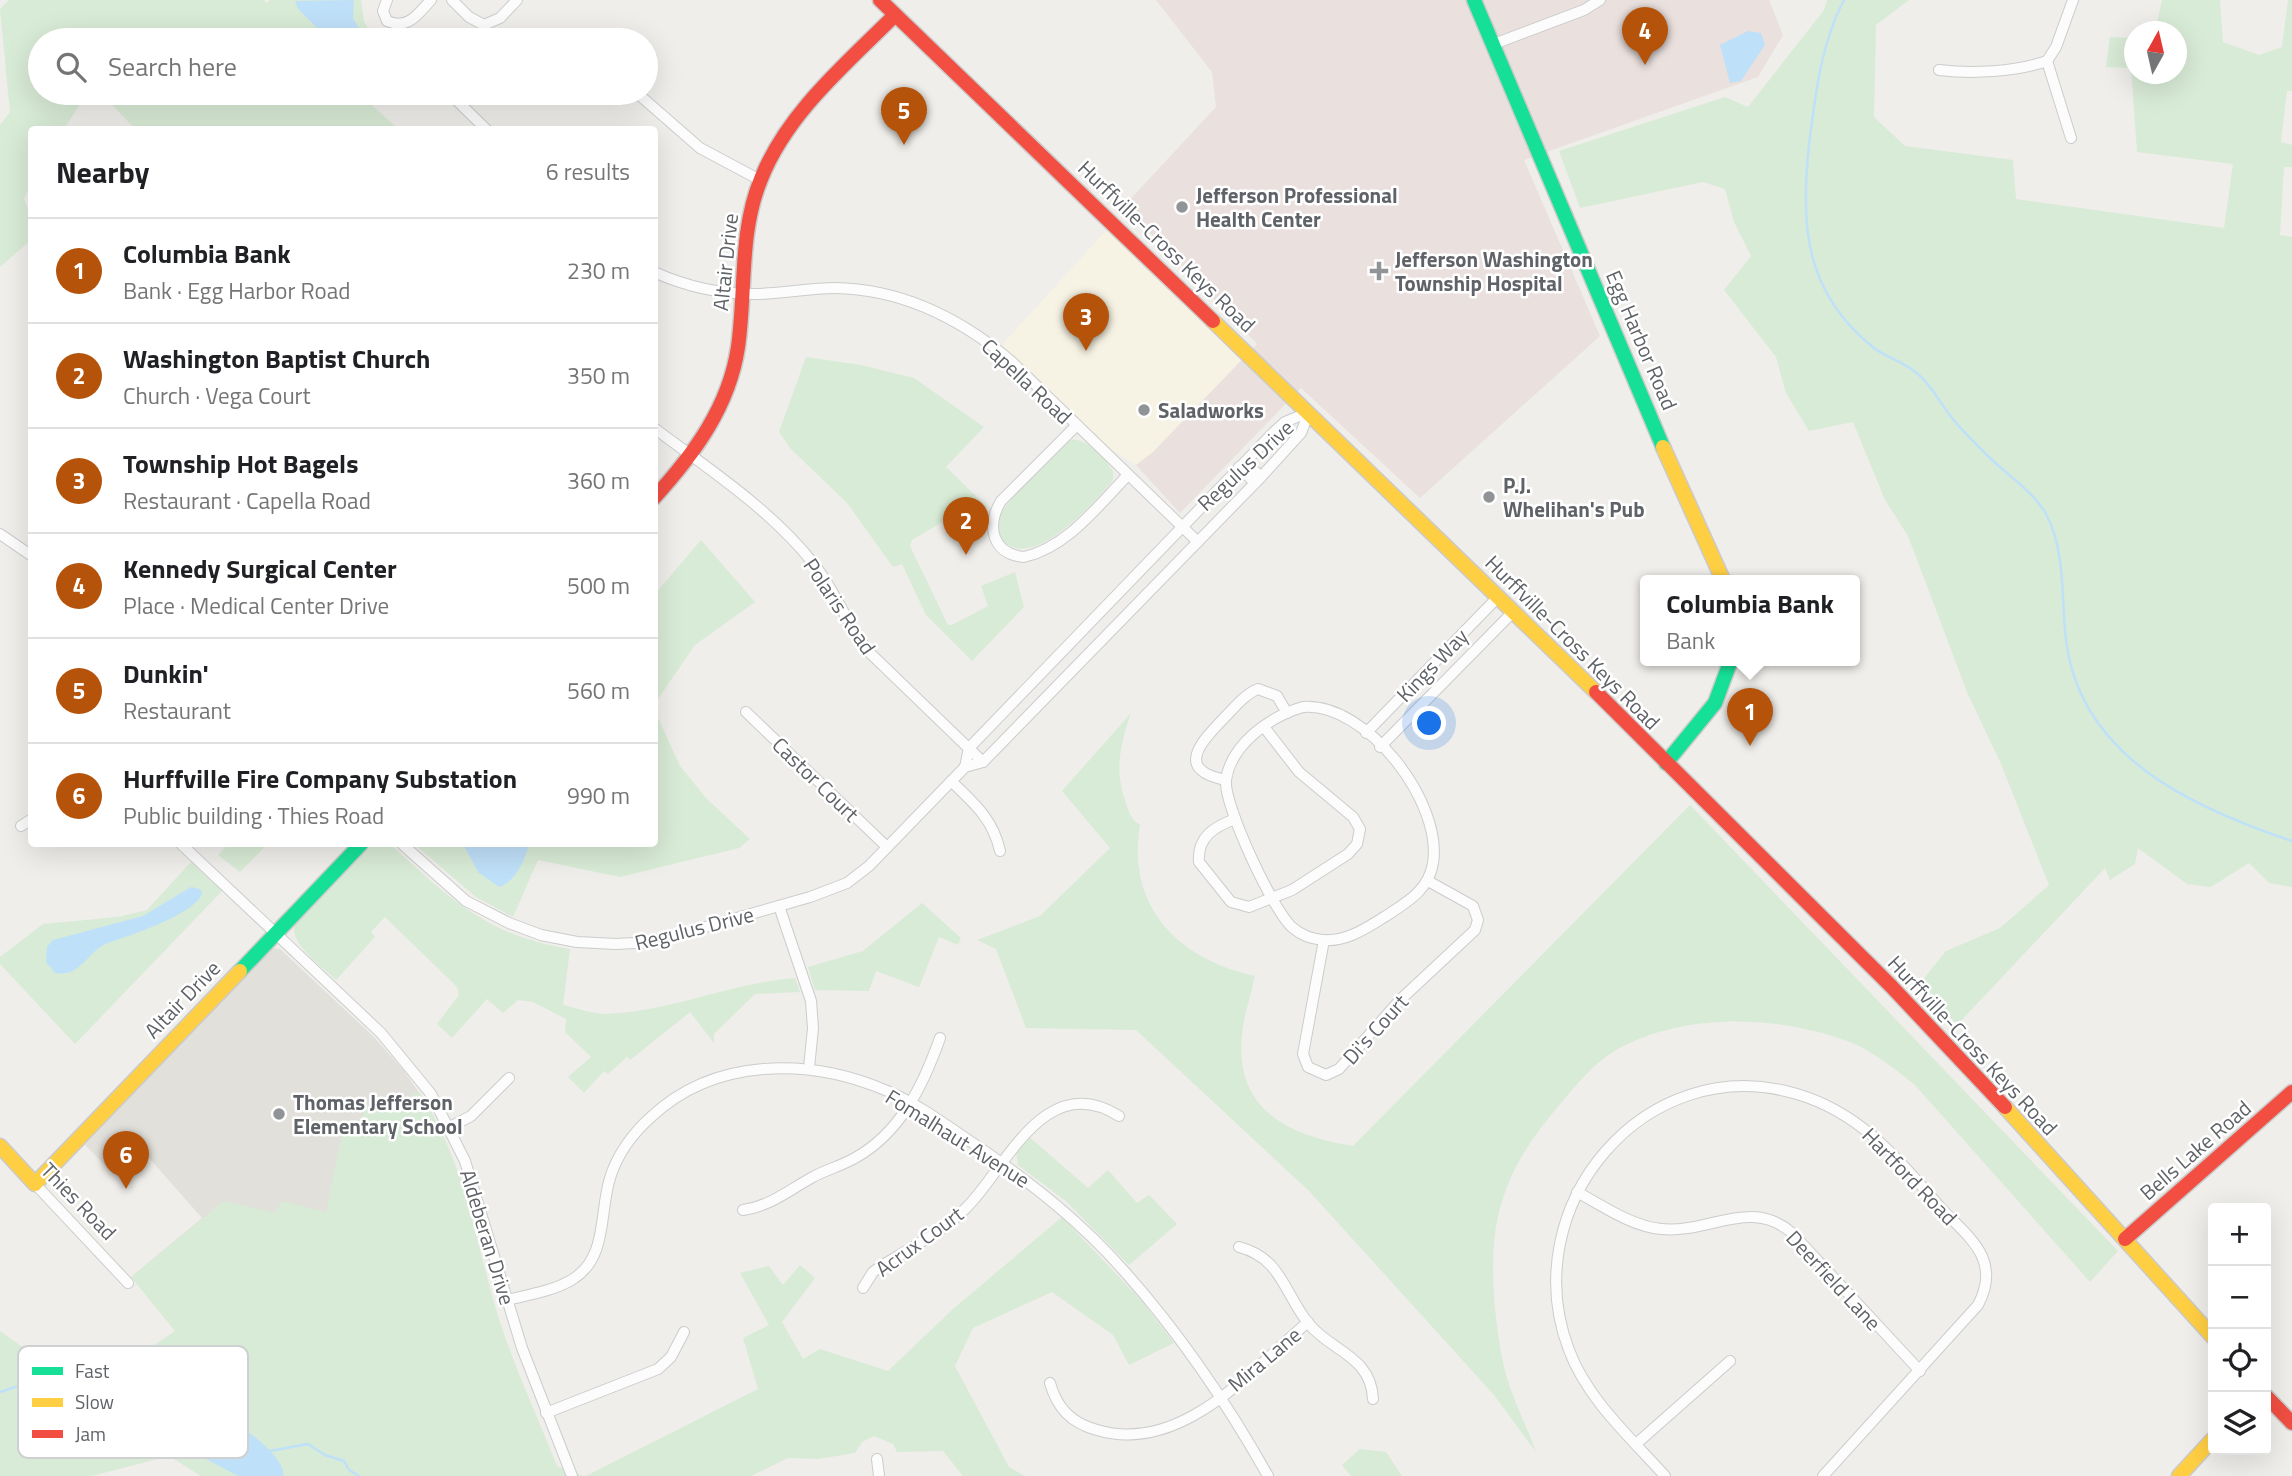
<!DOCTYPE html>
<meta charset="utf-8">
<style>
body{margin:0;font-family:"Titillium Web",sans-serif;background:#f6f6f6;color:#202124}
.controls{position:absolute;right:21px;bottom:21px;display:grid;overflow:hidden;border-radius:7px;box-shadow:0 7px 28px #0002}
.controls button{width:63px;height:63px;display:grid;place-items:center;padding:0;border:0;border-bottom:2px solid #e0e0e0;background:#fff;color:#202124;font:35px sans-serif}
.compass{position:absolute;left:2124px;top:21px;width:63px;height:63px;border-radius:50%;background:#fff;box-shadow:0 7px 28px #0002;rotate:8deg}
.you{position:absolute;left:1430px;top:724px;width:24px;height:24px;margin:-18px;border:5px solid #fff;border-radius:50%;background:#1a73e8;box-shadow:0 0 0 10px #1a73e833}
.badge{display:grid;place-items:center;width:46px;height:46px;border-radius:50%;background:#b45309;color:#fff;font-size:23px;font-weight:700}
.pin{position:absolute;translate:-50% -58px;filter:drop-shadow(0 2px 4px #0008)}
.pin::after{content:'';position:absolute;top:37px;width:24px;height:21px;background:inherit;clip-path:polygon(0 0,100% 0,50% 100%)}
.popup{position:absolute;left:1640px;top:575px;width:220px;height:91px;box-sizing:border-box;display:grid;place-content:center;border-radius:7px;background:#fff;filter:drop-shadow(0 2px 5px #0005);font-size:23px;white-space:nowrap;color:#757577}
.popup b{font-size:26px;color:#202124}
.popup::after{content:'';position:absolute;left:50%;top:100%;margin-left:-14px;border:14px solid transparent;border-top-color:#fff}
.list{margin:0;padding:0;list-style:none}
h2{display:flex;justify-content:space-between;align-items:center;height:91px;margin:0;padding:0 28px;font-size:30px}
h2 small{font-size:23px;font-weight:400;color:#757577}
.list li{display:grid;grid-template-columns:46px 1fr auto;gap:21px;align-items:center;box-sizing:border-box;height:105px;padding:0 28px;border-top:2px solid #e0e0e0}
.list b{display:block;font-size:26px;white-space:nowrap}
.list p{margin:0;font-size:23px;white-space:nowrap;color:#757577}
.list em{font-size:23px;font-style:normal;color:#757577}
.icon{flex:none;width:38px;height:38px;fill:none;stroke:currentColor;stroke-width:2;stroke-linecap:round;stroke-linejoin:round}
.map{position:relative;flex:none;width:2292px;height:1476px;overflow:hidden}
.search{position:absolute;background:#fff;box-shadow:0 7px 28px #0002;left:28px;top:28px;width:630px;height:77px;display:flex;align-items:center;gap:18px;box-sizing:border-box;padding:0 24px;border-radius:38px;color:#757577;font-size:26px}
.panel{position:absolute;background:#fff;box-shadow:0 7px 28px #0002;left:28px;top:126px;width:630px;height:721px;border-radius:7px}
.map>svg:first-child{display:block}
</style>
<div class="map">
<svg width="2292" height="1476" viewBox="0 0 2292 1476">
<rect width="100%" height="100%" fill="#efeeea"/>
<polygon fill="#f7f3e4" points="1113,223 1248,354 1153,452 1136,465 1108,447 1002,345"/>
<polygon fill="#e2e0da" points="271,948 280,949 374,1037 404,1071 429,1107 465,1188 131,1277 202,1218 142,1150 114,1174 85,1145"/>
<polygon fill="#eae0de" points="1156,0 1769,0 1783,35 1758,77 1524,160 1600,336 1420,498 1301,388 1180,513 1136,465 1153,452 1257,344 1124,206 1216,107 1212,72"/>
<g fill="#d8ebd6">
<polygon points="9,0 263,0 267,3 270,0 361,0 364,21 374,40 40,40 40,93 87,93 64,129 32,130 31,184 24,199 31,217 31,240 0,267 0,125 10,112 0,9"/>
<polygon points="1827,0 1909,0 1876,25 1874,117 1905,146 2013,160 2016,199 2224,228 2233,164 2137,152 2131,68 2106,67 2110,37 2134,38 2134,74 2176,74 2176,32 2155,31 2162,0 2220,0 2223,42 2259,55 2282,47 2288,0 2292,0 2292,91 2287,91 2281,142 2292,145 2292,167 2284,167 2280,235 2292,237 2292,887 2269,883 2249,863 2211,887 2187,884 2138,848 2135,864 2110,880 2105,868 1957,1025 1921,982 1946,951 2000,928 2049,885 2001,764 1967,692 1908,536 1885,500 1853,422 1809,431 1786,393 1776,357 1724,290 1751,256 1734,222 1725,189 1703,182 1580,208 1559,151 1725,97 1748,107 1824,10"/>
<polygon points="101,93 359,93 398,129 135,129"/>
<polygon points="806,357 861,365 914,378 984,427 946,467 987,507 944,521 912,540 910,546 948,625 952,625 988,606 981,586 1015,572 1024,607 972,661 926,615 902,564 893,567 847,503 790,448 779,432"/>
<path d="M1071,440c16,-2 33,18 42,31v9c-18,23 -73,82 -103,66 -8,-4 -13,-13 -13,-22 1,-18 58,-72 74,-84z"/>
<polygon points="701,540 755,602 695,645 655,703 655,594"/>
<polygon points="655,711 680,766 706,798 750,839 739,848 620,877 538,860 513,917 476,897 414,844 654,844"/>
<path d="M1131,713c-11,32 -17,58 -5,90 3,10 5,16 14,22 -14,82 39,135 115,151 -4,19 -11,39 -13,58 -8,76 47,102 111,112l337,-341 428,446 -28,31 -176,-198c-21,-16 -42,-34 -67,-43 -71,-26 -163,-29 -231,9 -24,14 -43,39 -60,59 -24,28 -45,60 -55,96 -14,44 -7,117 3,162 7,29 22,57 32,85l-42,-57 -185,-204 -173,-161 -110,-2 -30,-79 -19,-9 63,-24 70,-68 -48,-57z"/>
<polygon points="228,844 268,844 240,872 218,855"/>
<path d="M373,844h17c59,54 97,92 180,105l-7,56c14,3 29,9 43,9 64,-2 125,-31 189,-36l5,14 -45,2 -41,40v9l-24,-31 -60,48 -3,-3 -19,17 -4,-3 -20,22 -16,-16 23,-20 -26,-25 1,-13 -33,-17 -15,-2 -15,13 -16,-14 -35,39 -15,-14 22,-29 -2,-8 -72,-70 -14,15 4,5 -39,43c-14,-14 -53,-40 -39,-60z"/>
<polygon points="191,862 222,891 75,1044 0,964 0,957 43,924 118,917 147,910"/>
<polygon points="922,903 961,938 958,945 939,937 919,987 876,971 869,991 815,990 808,967 863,951"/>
<path d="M419,1092c47,70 56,152 81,230 16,49 38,96 57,144l26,10h-382l-32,-20 -77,20h-92v-145l59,42 61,-5 55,-37 -44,-54 93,-76 51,12 7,-12 44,11 17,-83 17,2 5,-26 23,4 3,-10h13z"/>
<polygon points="1028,1136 1088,1188 1108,1170 1137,1203 1149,1195 1177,1224 1129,1265 1067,1202 1018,1165 1016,1151"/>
<polygon points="1062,1217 1141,1300 1174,1343 1129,1365 1113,1335 1052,1292 973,1328 955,1366 1009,1467 1025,1476 963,1476 943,1451 897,1452 893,1444 874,1436 862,1442 855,1453 818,1459 788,1458 751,1476 586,1476 758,1389 743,1338 769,1325 740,1273 769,1266 783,1285 800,1265 815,1278 782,1322 803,1359 820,1349 888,1371 953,1309"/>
<polygon points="1360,1449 1386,1452 1402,1476 1351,1476 1342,1465"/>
</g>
<g fill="#bfe0f9">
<polygon points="354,0 353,18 365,40 329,40 298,9 295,1"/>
<polygon points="1748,31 1761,33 1765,45 1741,81 1730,83 1720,45"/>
<path d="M463,844h66c-4,15 -13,38 -30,43l-21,-15z"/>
<path d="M191,887l9,2 2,4c-5,21 -74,43 -94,50 -21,8 -27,35 -53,30l-9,-11 1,-15 6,-7 90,-24z"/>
<path d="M95,1361c32,5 27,19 49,29 16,8 37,5 53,11 21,7 91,53 86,75h-45l-68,-36 -42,-2 -26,-19 -29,-13 -14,-30v-7l8,-7z"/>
</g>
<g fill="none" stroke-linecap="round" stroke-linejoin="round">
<g stroke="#bfe0f9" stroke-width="2.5">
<path d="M1844,0c-23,43 -29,97 -35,145 -9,81 -4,148 65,203 15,11 33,15 46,28 12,11 19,25 29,38 12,16 26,29 40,43 18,18 44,34 57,57 20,37 15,85 20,126 14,117 127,168 226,201"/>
<polyline points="0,1392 43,1378 61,1379"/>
<polyline points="270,1451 308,1444 325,1455 344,1461 349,1470 359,1476"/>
</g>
<defs>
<g id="street">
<path d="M387,0l-4,11 4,10c21,9 30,-6 44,-21"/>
<polyline points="452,0 469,17 484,25 500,18 517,0"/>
<polyline points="1494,44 1584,10 1600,0"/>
<polyline points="2047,61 2071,138"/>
<polyline points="2047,61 2056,47 2073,0"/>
<path d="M1939,70c33,4 76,2 108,-9"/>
<polyline points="449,93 487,130"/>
<polyline points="637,93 700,148 760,180"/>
<path d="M654,272c31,14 66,22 100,22 27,0 54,-6 81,-6 66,1 126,31 176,73l187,181"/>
<path d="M1076,426l-75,75c-15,25 -9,53 23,56 43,-10 73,-50 103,-81"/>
<path d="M654,428c56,42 116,81 159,135 23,28 34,63 58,91l112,108"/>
<polyline points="1245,462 1261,477"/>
<polyline points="1239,467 1255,483"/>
<polyline points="0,534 32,556"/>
<path d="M1303,707c63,-5 140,95 130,156 -4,27 -26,39 -47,53 -20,12 -39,26 -63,24 -10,-1 -22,-5 -30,-12 -19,-15 -70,-124 -67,-148 5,-36 45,-64 77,-73z"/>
<polyline points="746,712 887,847"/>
<polyline points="1366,733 1498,597"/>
<polyline points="1380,747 1513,612"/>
<polyline points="965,767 969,748 1273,433 1285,422 1309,412"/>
<path d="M1226,780c-53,-10 -24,-39 -1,-63 10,-10 20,-23 33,-28l19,7 10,17"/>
<path d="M951,781c23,22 42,38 49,70"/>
<path d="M1235,819c-21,8 -38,18 -36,43l32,40 18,5 43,-17 56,-36 9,-10 3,-15 -7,-12 -54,-45 -35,-45"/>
<polyline points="21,826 32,819"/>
<polyline points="181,844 381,1033 431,1094 465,1161 522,1348 572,1476"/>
<polyline points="402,844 466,901 509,923 541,935 577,942 616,944 653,942 810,897 847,883 869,866 965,767 983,762 1261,477 1301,433 1309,412"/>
<polyline points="779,906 811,1001 813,1028 809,1068"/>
<polyline points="1324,940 1303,1054 1308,1067 1326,1075 1339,1069 1400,1000 1475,930 1478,920 1473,906 1428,881"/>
<polyline points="450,1127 471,1116 509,1078"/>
<polyline points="35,1184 128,1283"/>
<path d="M1577,1192c26,14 54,34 84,37 47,5 90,-32 131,4l128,138"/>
<path d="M743,1210c27,-4 45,-19 68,-32 14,-8 30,-12 44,-20 45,-25 68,-72 85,-120"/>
<path d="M1239,1247c43,11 45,47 70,77 23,28 62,32 64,75"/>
<path d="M863,1288l10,-16 10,-7c29,-18 60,-33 84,-58 39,-39 78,-138 152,-91"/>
<path d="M507,1300c21,-5 47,-9 66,-21 35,-22 26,-66 37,-101 7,-23 23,-45 41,-61 64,-60 158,-59 234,-27 34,14 65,38 95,58 54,37 102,75 145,124 56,63 102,131 143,204"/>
<path d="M1050,1383c7,25 21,40 47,47 84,25 153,-59 211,-108"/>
<polyline points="546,1413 658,1369 671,1357 684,1332"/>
<polyline points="1636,1444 1730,1361"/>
<polyline points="877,1459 879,1476"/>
<path d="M1665,1476c-34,-38 -78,-77 -96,-126 -55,-143 76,-301 228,-256 64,19 101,65 143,113 29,31 62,52 38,98l-155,171"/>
</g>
<g id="fast">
<polyline points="1474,0 1663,447"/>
<polyline points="1666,763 1715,703 1731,660"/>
<polyline points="240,971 361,844"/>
</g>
<g id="slow">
<polyline points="1213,321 1596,692"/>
<polyline points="1663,447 1723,580"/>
<polyline points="2005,1107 2213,1337"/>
<polyline points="0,1146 35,1184 240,971"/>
<polyline points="2179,1476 2213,1439"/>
</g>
<g id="jam">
<polyline points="880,0 1213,321"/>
<path d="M654,498c40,-44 75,-91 84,-151 8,-56 1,-115 23,-168 26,-66 85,-115 134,-164"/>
<polyline points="1596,692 1891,986 2005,1107"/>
<polyline points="2125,1239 2292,1092"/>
<polyline points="2266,1396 2292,1423"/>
</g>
</defs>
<use href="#street" stroke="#cbcccc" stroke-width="12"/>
<use href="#fast" stroke="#cacacb" stroke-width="17"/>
<use href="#slow" stroke="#cacacb" stroke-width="17"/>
<use href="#jam" stroke="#cacacb" stroke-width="17"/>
<use href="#street" stroke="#fdfcfc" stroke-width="10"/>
<use href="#fast" stroke="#16e098" stroke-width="14"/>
<use href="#slow" stroke="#ffcf43" stroke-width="14"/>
<use href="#jam" stroke="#f24e42" stroke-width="14"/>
</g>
<g fill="#919496" stroke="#fff" stroke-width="2.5">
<circle cx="1182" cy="207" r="7"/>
<path d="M1375.5 260.5h7v7h7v7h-7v7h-7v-7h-7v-7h7z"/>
<circle cx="1144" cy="410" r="7"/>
<circle cx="1489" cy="497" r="7"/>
<circle cx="279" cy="1114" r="7"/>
</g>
<g text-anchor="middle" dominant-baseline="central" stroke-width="5" stroke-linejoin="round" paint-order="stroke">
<g font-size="21" font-weight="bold" fill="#5f6368" stroke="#fff" text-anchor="start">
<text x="1196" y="195">Jefferson Professional<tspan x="1196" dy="24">Health Center</tspan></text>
<text x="1395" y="259">Jefferson Washington<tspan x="1395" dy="24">Township Hospital</tspan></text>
<text x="1158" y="410">Saladworks</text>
<text x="1503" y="485">P.J.<tspan x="1503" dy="24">Whelihan's Pub</tspan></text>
<text x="293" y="1102">Thomas Jefferson<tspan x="293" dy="24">Elementary School</tspan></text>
</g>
<g font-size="21" fill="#5f6368" stroke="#fff">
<text transform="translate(1167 246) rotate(44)">Hurffville-Cross Keys Road</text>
<text transform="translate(725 262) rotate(-84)">Altair Drive</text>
<text transform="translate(1642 340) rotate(67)">Egg Harbor Road</text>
<text transform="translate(1027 381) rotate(43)">Capella Road</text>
<text transform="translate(1245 465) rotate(-43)">Regulus Drive</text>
<text transform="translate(840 606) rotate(56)">Polaris Road</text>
<text transform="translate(1573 642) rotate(45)">Hurffville-Cross Keys Road</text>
<text transform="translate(1432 665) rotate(-46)">Kings Way</text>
<text transform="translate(816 779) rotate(44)">Castor Court</text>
<text transform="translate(694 928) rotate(-14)">Regulus Drive</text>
<text transform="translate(182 999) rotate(-46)">Altair Drive</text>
<text transform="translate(1375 1029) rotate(-48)">Di's Court</text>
<text transform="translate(1973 1045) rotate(47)">Hurffville-Cross Keys Road</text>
<text transform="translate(958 1138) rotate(32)">Fomalhaut Avenue</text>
<text transform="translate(2195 1150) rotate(-41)">Bells Lake Road</text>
<text transform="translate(1910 1176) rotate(46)">Hartford Road</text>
<text transform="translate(79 1201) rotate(46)">Thies Road</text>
<text transform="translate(488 1237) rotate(73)">Aldeberan Drive</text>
<text transform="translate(919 1241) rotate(-36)">Acrux Court</text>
<text transform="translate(1834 1280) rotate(47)">Deerfield Lane</text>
<text transform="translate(1264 1359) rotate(-40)">Mira Lane</text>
</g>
</g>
<rect x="18" y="1346" width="230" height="112" rx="10" fill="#fff" stroke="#cfd0d2" stroke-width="2"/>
<rect x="32" y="1367" width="31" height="8" fill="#16e098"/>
<rect x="32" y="1398" width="31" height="9" fill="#ffcf43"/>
<rect x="32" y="1430" width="31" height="8" fill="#f24e42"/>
<g font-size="19" fill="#5f6368">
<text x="75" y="1378">Fast</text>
<text x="75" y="1409">Slow</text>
<text x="75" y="1441">Jam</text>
</g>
</svg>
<div class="controls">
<button>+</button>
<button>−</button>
<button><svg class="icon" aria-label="locate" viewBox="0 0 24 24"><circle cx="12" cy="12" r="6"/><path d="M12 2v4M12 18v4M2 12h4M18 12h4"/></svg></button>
<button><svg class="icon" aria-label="layers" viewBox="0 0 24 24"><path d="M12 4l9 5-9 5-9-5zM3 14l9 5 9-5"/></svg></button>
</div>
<svg class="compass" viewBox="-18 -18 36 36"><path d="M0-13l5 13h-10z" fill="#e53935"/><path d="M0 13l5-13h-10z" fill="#757577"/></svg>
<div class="you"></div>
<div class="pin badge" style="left:1750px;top:746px">1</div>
<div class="popup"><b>Columbia Bank</b>Bank</div>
<div class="pin badge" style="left:966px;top:555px">2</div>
<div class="pin badge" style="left:1086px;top:351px">3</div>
<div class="pin badge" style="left:1645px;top:65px">4</div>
<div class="pin badge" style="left:904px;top:145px">5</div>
<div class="pin badge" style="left:126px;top:1189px">6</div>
<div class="search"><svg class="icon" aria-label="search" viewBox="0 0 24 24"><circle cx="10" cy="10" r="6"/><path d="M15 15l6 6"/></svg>Search here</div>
<section class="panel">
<h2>Nearby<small>6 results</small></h2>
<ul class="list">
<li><span class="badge">1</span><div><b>Columbia Bank</b><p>Bank · Egg Harbor Road</p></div><em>230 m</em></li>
<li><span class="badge">2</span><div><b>Washington Baptist Church</b><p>Church · Vega Court</p></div><em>350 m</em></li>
<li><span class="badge">3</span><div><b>Township Hot Bagels</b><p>Restaurant · Capella Road</p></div><em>360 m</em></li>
<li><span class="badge">4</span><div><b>Kennedy Surgical Center</b><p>Place · Medical Center Drive</p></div><em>500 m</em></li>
<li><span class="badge">5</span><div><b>Dunkin'</b><p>Restaurant</p></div><em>560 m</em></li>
<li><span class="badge">6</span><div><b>Hurffville Fire Company Substation</b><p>Public building · Thies Road</p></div><em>990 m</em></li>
</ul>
</section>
</div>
